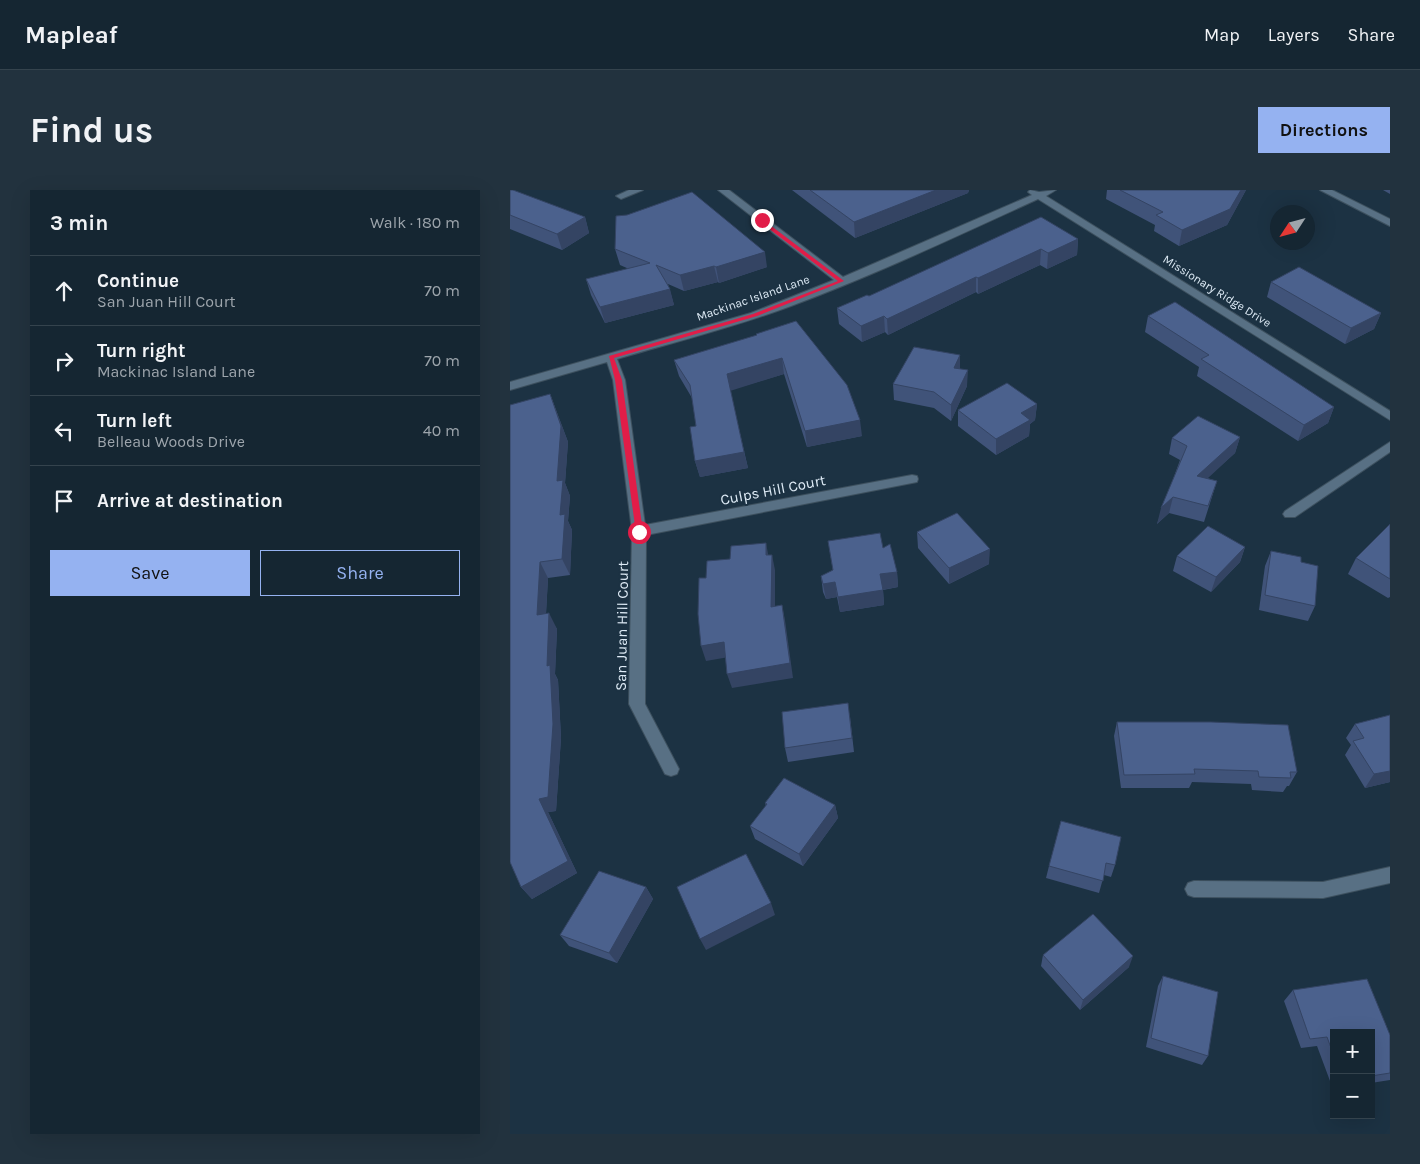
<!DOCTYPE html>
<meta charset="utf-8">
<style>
body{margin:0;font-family:Karla,sans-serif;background:#22323e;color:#f1f3f6}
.controls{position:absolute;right:15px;bottom:15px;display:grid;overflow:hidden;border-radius:0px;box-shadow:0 5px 20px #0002}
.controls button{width:45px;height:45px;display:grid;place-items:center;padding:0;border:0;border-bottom:1px solid #34434d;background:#152632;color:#f1f3f6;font:25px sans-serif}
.compass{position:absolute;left:760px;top:15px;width:45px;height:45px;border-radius:50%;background:#152632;box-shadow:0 5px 20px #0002;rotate:234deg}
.stop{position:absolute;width:15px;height:15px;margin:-11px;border:4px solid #e11d48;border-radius:50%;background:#fff}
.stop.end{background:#e11d48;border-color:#fff;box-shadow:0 1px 5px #0008}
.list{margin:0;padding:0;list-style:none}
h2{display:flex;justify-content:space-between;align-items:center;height:65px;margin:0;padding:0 20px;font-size:21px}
h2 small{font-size:16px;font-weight:400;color:#9da5ac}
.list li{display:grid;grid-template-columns:32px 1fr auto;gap:15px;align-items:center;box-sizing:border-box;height:70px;padding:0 20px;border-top:1px solid #34434d}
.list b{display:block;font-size:19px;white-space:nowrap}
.list p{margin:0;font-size:16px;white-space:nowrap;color:#9da5ac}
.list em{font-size:16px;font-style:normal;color:#9da5ac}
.actions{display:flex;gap:10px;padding:15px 20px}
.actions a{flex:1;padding:11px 0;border:1px solid #95b2f1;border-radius:0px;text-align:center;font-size:18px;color:#95b2f1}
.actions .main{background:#95b2f1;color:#111}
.icon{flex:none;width:28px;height:28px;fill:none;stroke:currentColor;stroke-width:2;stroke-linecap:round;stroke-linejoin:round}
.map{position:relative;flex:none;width:880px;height:944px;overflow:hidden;border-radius:0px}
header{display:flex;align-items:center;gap:30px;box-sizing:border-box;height:70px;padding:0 25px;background:#152632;border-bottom:1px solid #34434d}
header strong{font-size:24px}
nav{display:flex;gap:28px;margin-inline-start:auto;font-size:18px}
.intro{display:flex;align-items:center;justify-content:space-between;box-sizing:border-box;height:120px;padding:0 30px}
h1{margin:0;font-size:35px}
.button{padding:12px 22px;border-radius:0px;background:#95b2f1;color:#111;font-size:18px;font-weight:700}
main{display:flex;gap:30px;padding:0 30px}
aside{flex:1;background:#152632;border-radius:0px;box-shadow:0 5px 20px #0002}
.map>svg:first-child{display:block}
</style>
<header>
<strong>Mapleaf</strong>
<nav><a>Map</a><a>Layers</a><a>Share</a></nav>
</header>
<div class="intro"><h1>Find us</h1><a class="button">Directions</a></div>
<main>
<aside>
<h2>3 min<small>Walk · 180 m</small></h2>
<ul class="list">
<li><svg class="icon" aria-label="ahead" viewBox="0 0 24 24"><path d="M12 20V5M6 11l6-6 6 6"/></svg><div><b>Continue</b><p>San Juan Hill Court</p></div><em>70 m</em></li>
<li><svg class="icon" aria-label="right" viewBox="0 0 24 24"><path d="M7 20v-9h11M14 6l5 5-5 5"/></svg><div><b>Turn right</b><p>Mackinac Island Lane</p></div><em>70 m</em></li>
<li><svg class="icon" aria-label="left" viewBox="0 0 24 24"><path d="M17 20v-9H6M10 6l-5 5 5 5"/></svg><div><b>Turn left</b><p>Belleau Woods Drive</p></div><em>40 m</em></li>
<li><svg class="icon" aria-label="arrive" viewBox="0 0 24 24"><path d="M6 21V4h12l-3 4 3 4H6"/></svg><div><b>Arrive at destination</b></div></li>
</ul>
<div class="actions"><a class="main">Save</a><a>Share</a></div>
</aside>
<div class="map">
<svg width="880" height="944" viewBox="0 0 880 944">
<rect width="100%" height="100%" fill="#1c3243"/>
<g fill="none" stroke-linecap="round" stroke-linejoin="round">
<defs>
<g id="minor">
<polygon points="119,0 133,0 111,9 106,6"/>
<path d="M208,0h11l114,87 189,-82 -4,-3 2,-2 9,2 17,-2 -10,6 344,215v9l-352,-221c-81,37 -163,76 -247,107 -56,21 -116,36 -174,53l8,21 20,145 267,-50 5,1 1,3 -1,3 -5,1 -266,52 -1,169 34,65 -2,5 -6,2 -6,-2 -36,-70 3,-173 -19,-151 -6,-18 -97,28v-8l241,-69 83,-33z"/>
<polygon points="810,0 822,0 880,29 880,36"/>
<polygon points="880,252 880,262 785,327 775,327 773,324 775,321"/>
<polygon points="880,677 880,693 813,708 684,707 678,705 675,699 678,693 684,691 813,692"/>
</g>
</defs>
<use href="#minor" stroke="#3d505e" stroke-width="2"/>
<use href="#minor" fill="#587084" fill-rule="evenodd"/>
</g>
<g fill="#405379">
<polygon points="0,0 75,27 79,43 52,60 0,39"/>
<polygon points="282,0 459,0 458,3 345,48"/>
<polygon points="597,0 736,0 717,35 669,56 644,41 645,35 596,9"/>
<polygon points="873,0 880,0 880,4"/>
<polygon points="568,49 567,65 537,79 530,75 468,104 466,102 378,145 375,142 352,152 329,134 327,118 359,106"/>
<polygon points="105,59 257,77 209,93 208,92 174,101 158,94 164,115 95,133 81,105 76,89 119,79 110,75"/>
<polygon points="761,92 871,123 864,139 835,154 757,107"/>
<polygon points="638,126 824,217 818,233 788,251 687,186 689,177 635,142"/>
<polygon points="246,144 352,246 297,257 274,184 220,200 238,278 190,287 185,271 186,236 182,208 169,186 164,170 246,146"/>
<polygon points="450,179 457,196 441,231 424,218 384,210 383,194"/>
<polygon points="40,204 58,252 55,293 60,306 58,331 62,340 60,385 38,388 36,424 47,439 45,484 48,490 51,548 46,621 38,622 67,683 22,709 11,697 0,672"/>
<polygon points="527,214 525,230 520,234 519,246 486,265 448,236 448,220"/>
<polygon points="730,247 725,263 697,288 707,291 694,332 659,323 647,334 670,270 659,264 662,248"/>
<polygon points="880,334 880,407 878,408 838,384 846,368"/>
<polygon points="407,342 479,374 439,394 408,358"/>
<polygon points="318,351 373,358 387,382 388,397 373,400 374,415 330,422 327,407 316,409 313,402 311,386 323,381"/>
<polygon points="735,357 730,372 701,402 663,381 667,366"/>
<polygon points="761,361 791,372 805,416 798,431 749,420 755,376"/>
<polygon points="880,525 880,592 855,598 835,565 841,555 836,548 845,534"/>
<polygon points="340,527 344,562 278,572 275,558"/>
<polygon points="607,532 787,582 779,596 777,596 773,602 742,600 741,594 682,592 679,598 611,598 604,546"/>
<polygon points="255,613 325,615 328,628 293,676 245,649 240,636 256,616"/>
<polygon points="551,631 605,675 601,687 594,685 589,703 536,688 539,676"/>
<polygon points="136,697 143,709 107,773 59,756 50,745"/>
<polygon points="533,765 619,777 570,820 531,776"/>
<polygon points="653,786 698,866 692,875 636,857 648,796"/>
<polygon points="783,800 880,845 880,890 861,893 861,843 824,843 824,899 823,899 807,856 791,858 774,811"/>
</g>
<g fill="#344463">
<polygon points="426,0 459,0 458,3 345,48 344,32"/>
<polygon points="731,0 736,0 717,35 669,56 672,40"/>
<polygon points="75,27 79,43 52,60 47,44"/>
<polygon points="568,49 567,65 537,79 538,63"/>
<polygon points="531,59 530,75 468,104 468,88"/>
<polygon points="255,62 257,77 209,93 206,77"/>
<polygon points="204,76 208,92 174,101 170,85"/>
<polygon points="466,87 466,102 378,145 377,129"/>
<polygon points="160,99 164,115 95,133 90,117"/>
<polygon points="871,123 864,139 835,154 841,138"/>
<polygon points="374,126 375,142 352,152 351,136"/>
<polygon points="450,165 450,182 444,178"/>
<polygon points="272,168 274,184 220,201 217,184"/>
<polygon points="458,180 457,196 441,231 441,215"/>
<polygon points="40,204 58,252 55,293 60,306 58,331 62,340 60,385 52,369"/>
<polygon points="527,214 525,230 520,234 519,246 486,265 486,249 511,223"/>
<polygon points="824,217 818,233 788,251 794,235"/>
<polygon points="350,230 352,246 297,257 295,241"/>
<polygon points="730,247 725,263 683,302 687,286"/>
<polygon points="234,262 238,278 190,287 185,271"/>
<polygon points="663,307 659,323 647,334 651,318"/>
<polygon points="256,353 259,369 256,365"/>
<polygon points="735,357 730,372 701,402 706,387"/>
<polygon points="480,359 479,374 439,394 439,378"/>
<polygon points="262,365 265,380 265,432 261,417"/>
<polygon points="30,372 38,388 35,440 27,425"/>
<polygon points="387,382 388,397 371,400 370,384"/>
<polygon points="325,392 327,407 316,409 313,394"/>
<polygon points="373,400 374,415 330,422 328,407"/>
<polygon points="272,415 275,430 283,488 222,498 217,484"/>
<polygon points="39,423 47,439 45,484 48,490 51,548 46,621 38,622 67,683 22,709 11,697 29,609"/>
<polygon points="214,452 219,467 196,471 191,456"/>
<polygon points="880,581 880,592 855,598 864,584"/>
<polygon points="325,615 328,628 293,676 289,664"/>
<polygon points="136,697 143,709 107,773 99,763"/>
<polygon points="261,713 265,725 196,760 190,749"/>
<polygon points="623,766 619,777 570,820 573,810"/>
</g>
<g fill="#4b618d" stroke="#344463">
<polygon points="0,0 3,0 75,27 47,44 0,25"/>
<polygon points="300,0 426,0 344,32"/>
<polygon points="610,0 731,0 720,19 672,40 646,25 653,22"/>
<polygon points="182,2 255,62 206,77 204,76 170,85 146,75 160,99 90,117 76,89 140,73 105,59 106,26 117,25"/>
<polygon points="531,27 568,49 538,63 531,59 468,88 466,87 377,129 374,126 351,136 327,118 357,105 359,106"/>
<polygon points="789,77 871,123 841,138 761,92"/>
<polygon points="665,112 824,217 794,235 691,169 699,165 638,126"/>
<polygon points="286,131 337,195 350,230 295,241 272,168 217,184 234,262 185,271 180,237 186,236 180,195 164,170 247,145 246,144"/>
<polygon points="404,157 450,165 444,178 458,180 441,215 424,202 383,194"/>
<polygon points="497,193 527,214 511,223 520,230 486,249 448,220"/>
<polygon points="40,204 51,236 47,291 53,290 50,325 55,324 52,369 30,372 27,425 39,423 37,476 40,475 43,534 38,607 29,609 58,671 11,697 0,672 0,215"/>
<polygon points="688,226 730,247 687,286 707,291 698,316 663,307 651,318 677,256 662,248"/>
<polygon points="447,323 480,359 439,378 407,342"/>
<polygon points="880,334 880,389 846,368"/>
<polygon points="698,336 735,357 706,387 667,366"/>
<polygon points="370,343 373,358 380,354 387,382 370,384 373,400 328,407 325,392 313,394 311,386 323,380 318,351"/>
<polygon points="256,353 256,365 262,365 261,417 272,415 280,473 217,484 214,452 191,456 188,424 189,388 196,388 197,371 220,369 221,356"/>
<polygon points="761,361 791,367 791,372 808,376 805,416 755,405"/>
<polygon points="338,513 342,548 275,558 272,522"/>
<polygon points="880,525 880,581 864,584 843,551 854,548 845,534"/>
<polygon points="607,532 701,532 778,535 787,582 780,582 781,588 749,587 748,581 684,579 685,584 614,585"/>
<polygon points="274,588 325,615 289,664 240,636 257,614 255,613"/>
<polygon points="551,631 611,647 605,675 596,673 593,691 539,676"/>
<polygon points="236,664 261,713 190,749 167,697"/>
<polygon points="89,681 136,697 99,763 50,745"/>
<polygon points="583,724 623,766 573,810 533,765"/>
<polygon points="653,786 708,802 698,866 641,848"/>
<polygon points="857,789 880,845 880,883 861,886 861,843 824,843 824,866 817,847 800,849 783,800"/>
</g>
<polygon fill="#e11d48" points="252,29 334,91 247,126 104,168 112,190 133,342 126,343 105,190 99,166 243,124 328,91 250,32"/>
<g text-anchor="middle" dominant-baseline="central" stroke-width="4" stroke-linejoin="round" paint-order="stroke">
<g font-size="12" fill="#deebf6" stroke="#1c3243">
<text transform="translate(707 101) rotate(32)">Missionary Ridge Drive</text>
<text transform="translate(243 108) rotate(-19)">Mackinac Island Lane</text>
</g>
<g font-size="15" fill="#deebf6" stroke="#1c3243">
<text transform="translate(263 300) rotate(-11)">Culps Hill Court</text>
<text transform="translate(112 436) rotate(-89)">San Juan Hill Court</text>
</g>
</g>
</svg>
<div class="controls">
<button>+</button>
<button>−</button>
</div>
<svg class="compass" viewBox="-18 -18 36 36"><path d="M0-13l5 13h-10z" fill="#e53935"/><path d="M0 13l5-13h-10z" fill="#9da5ac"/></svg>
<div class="stop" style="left:129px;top:342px"></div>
<div class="stop end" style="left:252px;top:30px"></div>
</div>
</main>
